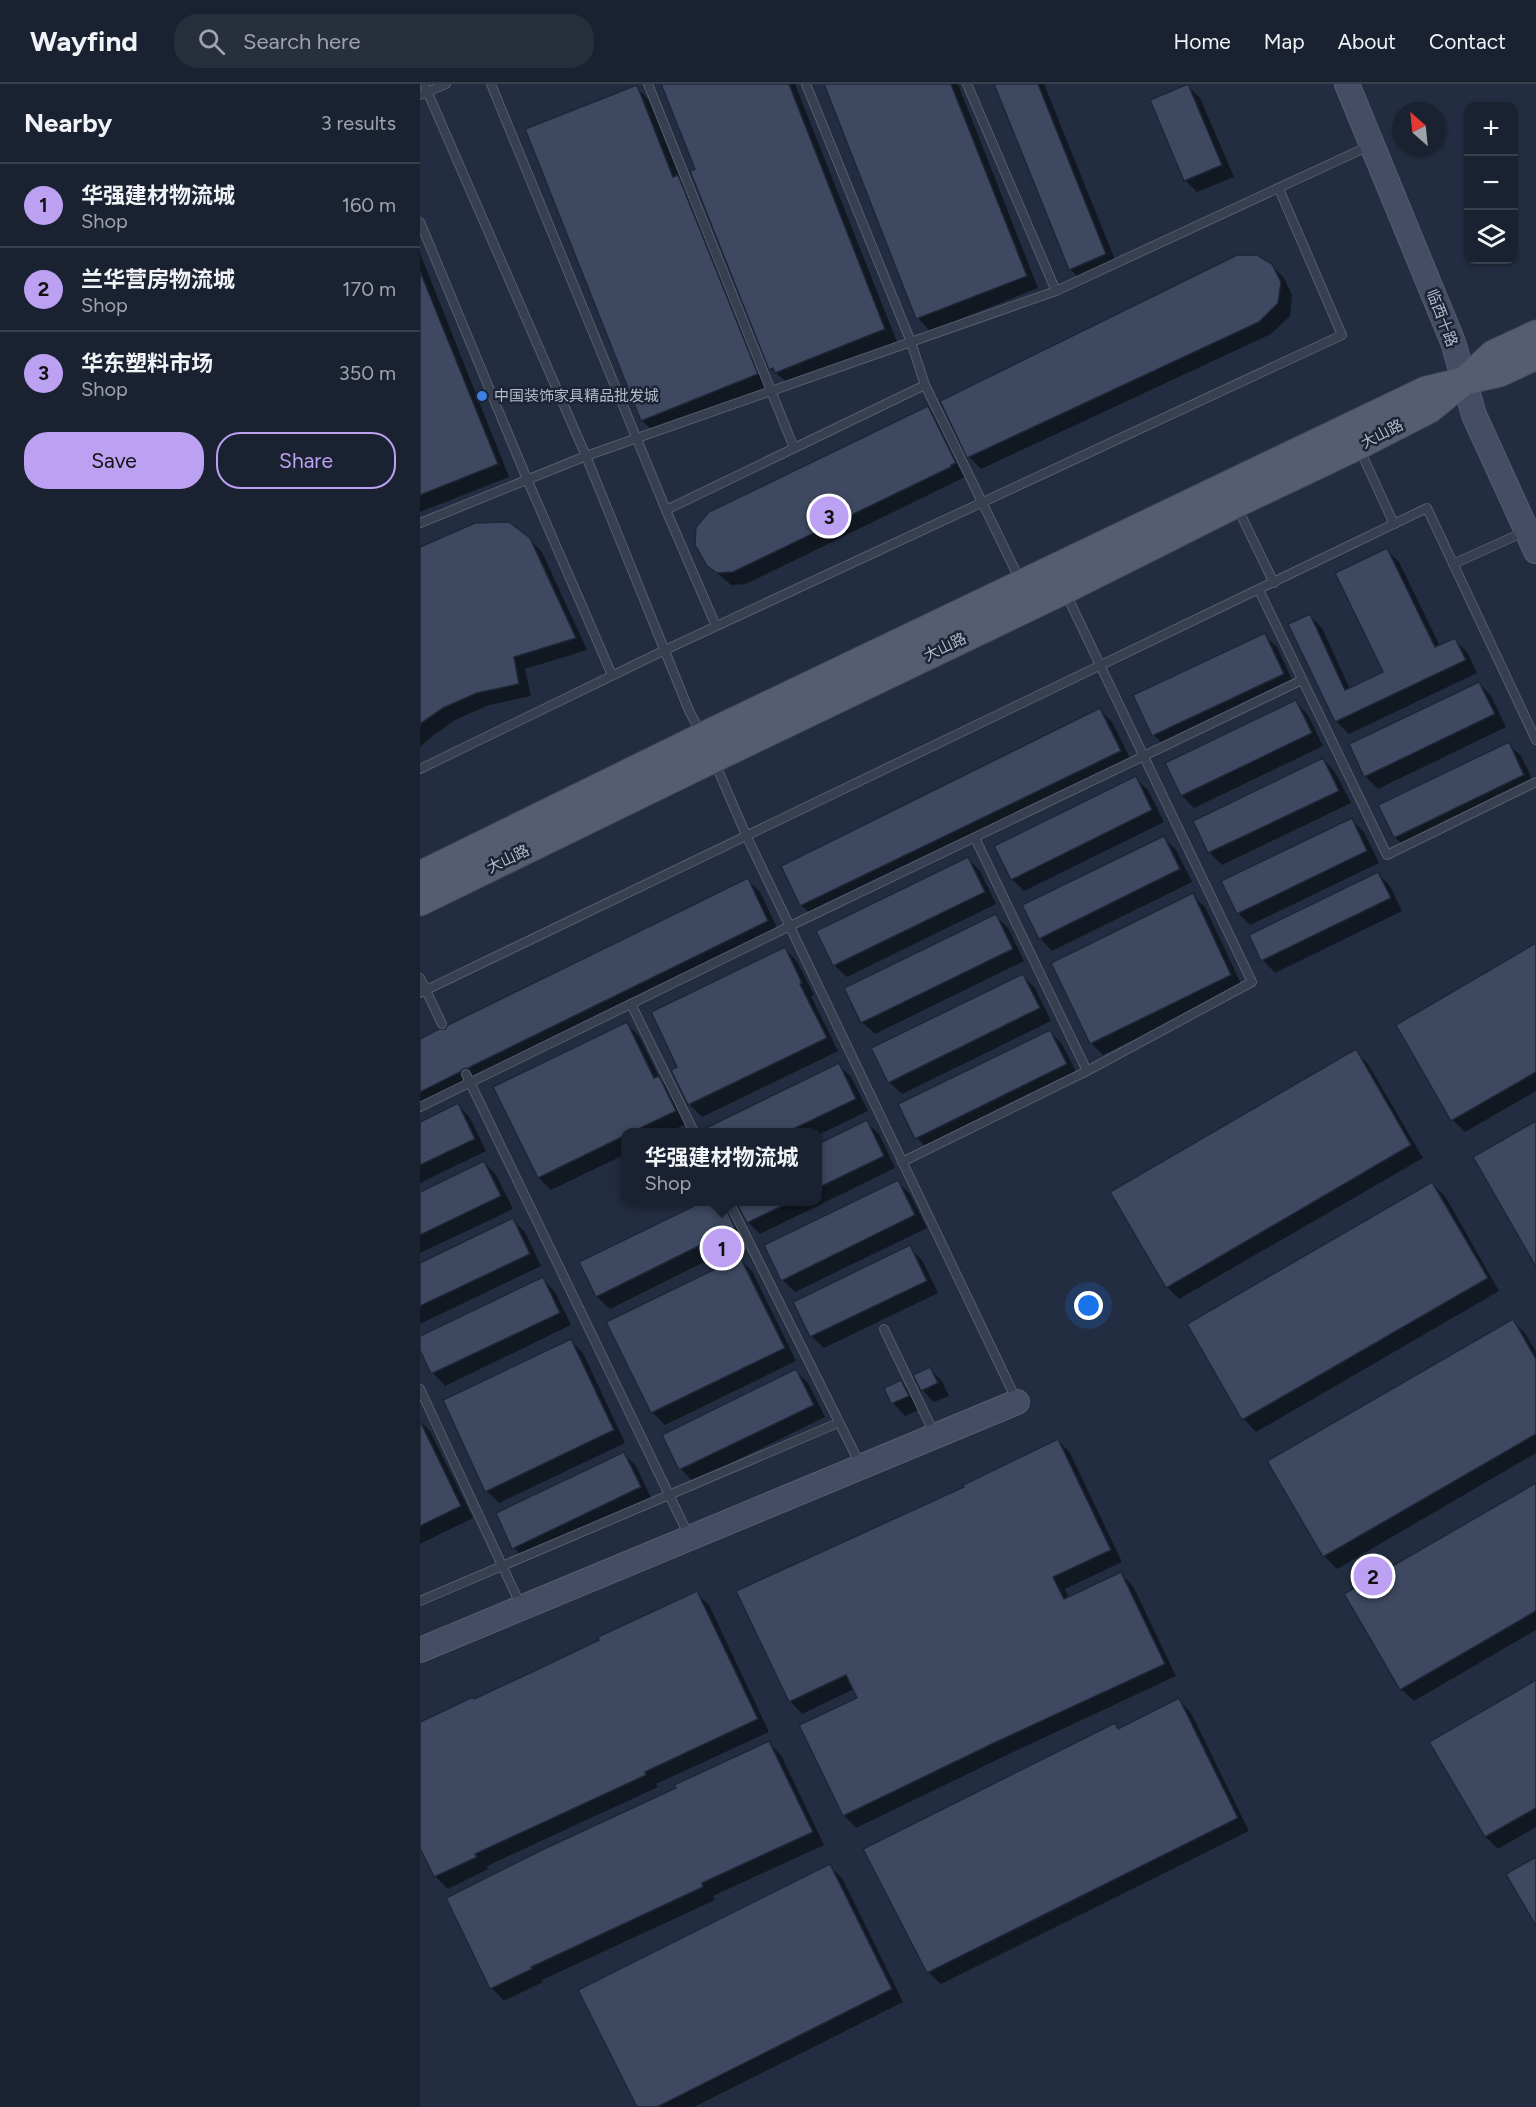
<!DOCTYPE html>
<meta charset="utf-8">
<style>
body{margin:0;font-family:Figtree,"Noto Sans SC",sans-serif;background:#272f3d;color:#f1f3f6}
.controls{position:absolute;right:18px;top:18px;display:grid;overflow:hidden;border-radius:12px;box-shadow:0 2px 4px #0004}
.controls button{width:54px;height:54px;display:grid;place-items:center;padding:0;border:0;border-bottom:2px solid #383f4d;background:#1a2231;color:#f1f3f6;font:30px sans-serif}
.compass{position:absolute;left:972px;top:18px;width:54px;height:54px;border-radius:50%;background:#1a2231;box-shadow:0 2px 4px #0004;rotate:333deg}
.you{position:absolute;left:669px;top:1222px;width:21px;height:21px;margin:-15px;border:4px solid #fff;border-radius:50%;background:#1a73e8;box-shadow:0 0 0 9px #1a73e833}
.badge{display:grid;place-items:center;width:39px;height:39px;border-radius:50%;background:#bca0f2;color:#111;font-size:20px;font-weight:700}
.pin{position:absolute;translate:-50% -50%;border:3px solid #fff;box-shadow:0 2px 6px #0006}
.popup{position:absolute;left:201px;top:1044px;width:201px;height:78px;box-sizing:border-box;display:grid;place-content:center;border-radius:12px;background:#1a2231;filter:drop-shadow(0 2px 4px #0005);font-size:20px;white-space:nowrap;color:#9fa4ab}
.popup b{font-size:22px;color:#f1f3f6}
.popup::after{content:'';position:absolute;left:50%;top:100%;margin-left:-12px;border:12px solid transparent;border-top-color:#1a2231}
.list{margin:0;padding:0;list-style:none}
h2{display:flex;justify-content:space-between;align-items:center;height:78px;margin:0;padding:0 24px;font-size:26px}
h2 small{font-size:20px;font-weight:400;color:#9fa4ab}
.list li{display:grid;grid-template-columns:39px 1fr auto;gap:18px;align-items:center;box-sizing:border-box;height:84px;padding:0 24px;border-top:2px solid #383f4d}
.list b{display:block;font-size:22px;white-space:nowrap}
.list p{margin:0;font-size:20px;white-space:nowrap;color:#9fa4ab}
.list em{font-size:20px;font-style:normal;color:#9fa4ab}
.actions{display:flex;gap:12px;padding:18px 24px}
.actions a{flex:1;padding:14px 0;border:2px solid #bca0f2;border-radius:24px;text-align:center;font-size:21px;color:#bca0f2}
.actions .main{background:#bca0f2;color:#111}
.icon{flex:none;width:33px;height:33px;fill:none;stroke:currentColor;stroke-width:2;stroke-linecap:round;stroke-linejoin:round}
.map{position:relative;flex:none;width:1116px;height:2023px;overflow:hidden}
header{display:flex;align-items:center;gap:36px;box-sizing:border-box;height:84px;padding:0 30px;background:#1a2231;border-bottom:2px solid #383f4d}
header strong{font-size:28px}
nav{display:flex;gap:33px;margin-inline-start:auto;font-size:21px}
.search{width:420px;height:54px;background:#272f3d;display:flex;align-items:center;gap:15px;box-sizing:border-box;padding:0 21px;border-radius:24px;color:#9fa4ab;font-size:22px}
main{display:flex}
aside{flex:1;background:#1a2231}
.map>svg:first-child{display:block}
</style>
<header>
<strong>Wayfind</strong>
<div class="search"><svg class="icon" aria-label="search" viewBox="0 0 24 24"><circle cx="10" cy="10" r="6"/><path d="M15 15l6 6"/></svg>Search here</div>
<nav><a>Home</a><a>Map</a><a>About</a><a>Contact</a></nav>
</header>
<main>
<aside>
<h2>Nearby<small>3 results</small></h2>
<ul class="list">
<li><span class="badge">1</span><div><b>华强建材物流城</b><p>Shop</p></div><em>160 m</em></li>
<li><span class="badge">2</span><div><b>兰华营房物流城</b><p>Shop</p></div><em>170 m</em></li>
<li><span class="badge">3</span><div><b>华东塑料市场</b><p>Shop</p></div><em>350 m</em></li>
</ul>
<div class="actions"><a class="main">Save</a><a>Share</a></div>
</aside>
<div class="map">
<svg width="1116" height="2023" viewBox="0 0 1116 2023">
<rect width="100%" height="100%" fill="#232d41"/>
<g fill="#0007">
<polygon points="243,0 375,0 477,258 369,300 351,285"/>
<polygon points="406,0 538,0 618,204 510,247 498,234"/>
<polygon points="576,0 624,0 698,183 662,197 650,185"/>
<polygon points="768,2 780,14 814,93 777,108 765,96"/>
<polygon points="216,3 229,16 261,97 270,106 349,303 234,349 222,336"/>
<polygon points="0,169 89,393 0,428"/>
<polygon points="851,181 864,194 872,211 870,232 851,250 561,385 549,373"/>
<polygon points="508,324 520,337 547,392 326,500 311,501 288,481"/>
<polygon points="109,455 122,468 167,566 105,585 111,612 69,621 35,636 11,653 0,663 0,465"/>
<polygon points="966,465 979,478 1020,562 1035,556 1047,568 1057,589 929,650 916,637 889,531 902,544 930,605 965,588"/>
<polygon points="844,551 857,563 875,602 746,663 734,651"/>
<polygon points="1059,599 1071,612 1086,643 958,705 946,693 931,661"/>
<polygon points="876,618 888,631 903,662 774,724 762,712 747,680"/>
<polygon points="680,626 692,638 713,680 394,833 381,821"/>
<polygon points="1088,660 1101,672 1116,703 987,765 975,753"/>
<polygon points="903,675 915,688 931,719 802,781 790,769 775,737"/>
<polygon points="715,694 728,706 744,738 604,807 592,795"/>
<polygon points="931,736 944,748 959,779 830,841 818,829"/>
<polygon points="743,753 756,766 772,798 632,867 620,854"/>
<polygon points="548,775 560,787 576,820 427,893 414,881"/>
<polygon points="958,790 970,802 982,827 855,889 843,876 831,851"/>
<polygon points="328,796 340,808 360,850 0,1026 0,956 26,947"/>
<polygon points="772,811 785,823 823,904 683,971 671,959"/>
<polygon points="576,832 588,844 604,877 455,950 442,938"/>
<polygon points="1116,861 1116,1007 1045,1048 1033,1036"/>
<polygon points="365,865 377,877 394,911 391,912 418,967 282,1033 269,1020 259,983"/>
<polygon points="603,892 615,904 631,937 482,1010 469,998"/>
<polygon points="207,940 219,952 240,995 251,1006 268,1039 249,1048 206,1048 206,1070 131,1106 119,1094"/>
<polygon points="630,948 642,960 659,993 509,1066 497,1054"/>
<polygon points="935,967 948,980 1003,1074 759,1215 747,1203"/>
<polygon points="419,981 431,993 448,1027 398,1051 398,1048 289,1048 287,1045"/>
<polygon points="38,1021 50,1034 66,1067 0,1099 0,1039"/>
<polygon points="446,1038 459,1050 475,1084 340,1150 328,1138 320,1123 315,1128 326,1157 190,1225 177,1213 161,1178 285,1118 398,1118 398,1062"/>
<polygon points="64,1078 76,1091 93,1125 0,1169 0,1109"/>
<polygon points="478,1098 490,1110 507,1144 375,1208 363,1196"/>
<polygon points="1012,1100 1025,1112 1079,1207 836,1348 824,1335 769,1241"/>
<polygon points="93,1136 105,1148 121,1182 0,1240 0,1181"/>
<polygon points="489,1163 502,1176 518,1209 404,1264 391,1252"/>
<polygon points="320,1175 332,1187 376,1277 245,1341 232,1328 188,1239"/>
<polygon points="123,1195 135,1208 151,1241 25,1302 13,1289 0,1263 0,1254"/>
<polygon points="1093,1237 1105,1249 1116,1268 1116,1369 917,1485 904,1472 849,1378"/>
<polygon points="151,1257 163,1269 205,1359 79,1419 67,1407"/>
<polygon points="510,1285 522,1297 529,1312 514,1318 502,1306"/>
<polygon points="376,1287 388,1299 405,1333 273,1398 261,1385 244,1351"/>
<polygon points="481,1298 493,1310 501,1325 485,1332 473,1319 466,1304"/>
<polygon points="0,1337 10,1347 53,1434 0,1460"/>
<polygon points="638,1356 650,1369 702,1478 645,1505 649,1514 701,1490 713,1502 756,1592 589,1670 436,1744 424,1731 439,1614 434,1605 382,1630 370,1617"/>
<polygon points="204,1370 216,1382 232,1416 106,1476 94,1464"/>
<polygon points="1116,1401 1116,1546 994,1617 981,1605"/>
<polygon points="276,1509 289,1521 349,1648 236,1700 238,1703 67,1782 68,1785 28,1805 15,1792 0,1760 0,1643"/>
<polygon points="1116,1597 1116,1743 1078,1765 1066,1753 1011,1658"/>
<polygon points="759,1616 771,1629 829,1747 521,1900 508,1888 694,1641 699,1646"/>
<polygon points="349,1659 361,1671 404,1761 293,1812 295,1816 122,1896 123,1898 84,1917 72,1904 28,1814 258,1705"/>
<polygon points="409,1782 422,1794 483,1918 274,2023 218,2023"/>
</g>
<g fill="#3e4961" stroke="#1e2637" stroke-width="1.5">
<polygon points="241,0 369,0 465,245 355,289 353,284 349,286 270,87 275,85"/>
<polygon points="404,0 531,0 607,192 496,235"/>
<polygon points="574,0 618,0 686,170 649,186"/>
<polygon points="768,0 802,81 764,97 730,16"/>
<polygon points="217,1 253,93 258,91 338,290 221,337 105,45"/>
<polygon points="817,171 837,171 852,180 861,198 858,219 839,238 547,374 520,317"/>
<polygon points="0,187 78,380 0,411"/>
<polygon points="508,322 536,379 531,381 531,383 313,488 297,489 287,482 275,461 276,443 289,428"/>
<polygon points="89,438 110,454 156,554 94,573 99,600 57,609 23,624 0,640 0,463 55,439"/>
<polygon points="967,464 1015,563 1035,554 1046,576 915,638 868,540 890,530 925,606 963,588 915,489"/>
<polygon points="845,549 864,590 732,652 713,611"/>
<polygon points="1059,598 1075,630 944,693 929,660"/>
<polygon points="876,616 892,649 761,712 745,679"/>
<polygon points="680,624 701,667 380,822 361,782"/>
<polygon points="1089,658 1104,691 974,754 958,721"/>
<polygon points="903,674 919,707 788,769 773,737"/>
<polygon points="716,692 732,726 591,796 574,762"/>
<polygon points="932,734 947,767 817,830 801,797"/>
<polygon points="744,752 760,785 619,855 602,821"/>
<polygon points="548,773 565,808 413,882 396,847"/>
<polygon points="958,788 971,814 841,877 829,851"/>
<polygon points="328,794 348,837 48,984 43,985 40,988 0,1008 0,955 19,945 25,945 28,941"/>
<polygon points="773,809 811,891 670,960 631,879"/>
<polygon points="576,830 593,865 441,939 424,904"/>
<polygon points="1116,859 1116,988 1031,1037 976,941"/>
<polygon points="365,863 382,899 380,900 407,954 268,1021 251,986 257,983 231,928"/>
<polygon points="603,890 620,924 468,999 451,964"/>
<polygon points="207,938 234,994 239,992 256,1027 212,1048 206,1048 206,1051 118,1094 73,1003"/>
<polygon points="630,946 647,980 495,1055 478,1020"/>
<polygon points="936,965 991,1061 746,1204 690,1108"/>
<polygon points="419,979 436,1015 367,1048 280,1048 280,1047"/>
<polygon points="38,1019 55,1055 0,1081 0,1038"/>
<polygon points="447,1036 464,1072 398,1104 398,1060"/>
<polygon points="1116,1037 1116,1183 1053,1073"/>
<polygon points="64,1077 81,1112 0,1151 0,1108"/>
<polygon points="478,1096 495,1131 361,1197 344,1161"/>
<polygon points="1012,1098 1068,1194 822,1336 767,1240"/>
<polygon points="282,1118 303,1118 315,1144 176,1213 159,1178"/>
<polygon points="316,1118 370,1118 327,1139"/>
<polygon points="93,1134 110,1170 0,1222 0,1179"/>
<polygon points="490,1161 507,1197 390,1253 373,1218"/>
<polygon points="320,1173 365,1264 231,1329 186,1238"/>
<polygon points="123,1193 140,1229 11,1290 0,1266 0,1252"/>
<polygon points="1093,1235 1116,1275 1116,1350 903,1473 847,1377"/>
<polygon points="151,1255 194,1346 65,1408 23,1316"/>
<polygon points="510,1283 518,1299 501,1307 493,1291"/>
<polygon points="376,1285 394,1321 259,1386 242,1351"/>
<polygon points="481,1296 489,1312 471,1320 464,1304"/>
<polygon points="0,1337 41,1422 0,1442"/>
<polygon points="638,1355 691,1466 633,1493 644,1515 701,1488 745,1580 576,1658 423,1732 379,1641 437,1614 426,1591 369,1618 316,1507 544,1403 543,1401"/>
<polygon points="204,1368 221,1403 92,1465 76,1429"/>
<polygon points="1116,1399 1116,1527 980,1606 924,1510"/>
<polygon points="277,1507 338,1635 225,1688 226,1691 55,1770 57,1773 14,1793 0,1764 0,1638 53,1613 54,1615 110,1589 179,1556 178,1553"/>
<polygon points="1116,1596 1116,1724 1065,1753 1009,1658"/>
<polygon points="759,1614 818,1734 507,1889 443,1765 695,1639 698,1645"/>
<polygon points="349,1657 393,1748 282,1799 283,1803 111,1883 112,1885 70,1905 26,1814 124,1765 256,1704 254,1701"/>
<polygon points="1116,1773 1116,1842 1086,1790"/>
<polygon points="410,1780 472,1905 237,2023 217,2023 158,1906"/>
</g>
<g fill="none" stroke-linecap="round" stroke-linejoin="round">
<defs>
<g id="lane">
<polyline points="4,0 166,372 270,629 281,648"/>
<polyline points="71,0 246,426 296,542"/>
<polyline points="228,0 374,364"/>
<polyline points="386,0 491,258 505,301 601,498"/>
<polyline points="547,0 636,207"/>
<polyline points="0,11 26,0"/>
<polyline points="0,138 107,395 192,591"/>
<polyline points="939,364 974,440"/>
<polyline points="817,423 854,499"/>
<polyline points="246,426 505,301"/>
<polyline points="0,439 166,372 636,207 949,62"/>
<polyline points="1033,480 1104,448"/>
<polyline points="839,506 967,771 1116,698"/>
<polyline points="295,679 326,751 596,1315"/>
<polyline points="0,685 245,566 922,251 859,105"/>
<polyline points="555,754 667,987"/>
<polyline points="0,894 22,940"/>
<polyline points="0,909 1007,424 1116,656"/>
<polyline points="211,920 274,1048"/>
<polyline points="46,990 269,1452"/>
<polyline points="0,1023 370,842 882,596"/>
<polyline points="482,1078 667,987 832,898 646,510"/>
<polyline points="309,1118 440,1380"/>
<polyline points="464,1245 515,1351"/>
<polyline points="0,1305 101,1522"/>
<polyline points="0,1517 418,1339"/>
</g>
<g id="secondary">
<polyline points="927,0 1033,258 1054,331 1116,467"/>
<polyline points="0,1566 597,1318"/>
</g>
<g id="primary">
<polyline points="0,791 283,652 1006,306 1044,297 1073,270 1116,250"/>
<polyline points="0,818 293,675 645,506 816,420 938,362 1010,325 1044,297 1080,289 1116,272"/>
</g>
</defs>
<use href="#lane" stroke="#555d6e" stroke-width="10"/>
<use href="#secondary" stroke="#555d6e" stroke-width="26"/>
<use href="#primary" stroke="#404859" stroke-width="29"/>
<use href="#lane" stroke="#373f50" stroke-width="8"/>
<use href="#secondary" stroke="#454d64" stroke-width="24"/>
<use href="#primary" stroke="#555e70" stroke-width="27"/>
</g>
<circle fill="#3f7fe0" stroke="#1c2435" stroke-width="2" cx="62" cy="312" r="6"/>
<g text-anchor="middle" dominant-baseline="central" stroke-width="5" stroke-linejoin="round" paint-order="stroke">
<g font-size="15" fill="#b3bacb" stroke="#1c2435">
<text transform="translate(1022 234) rotate(69)">临西十路</text>
<text transform="translate(962 350) rotate(-27)">大山路</text>
<text transform="translate(525 563) rotate(-26)">大山路</text>
<text transform="translate(88 775) rotate(-26)">大山路</text>
</g>
<g font-size="15" fill="#b3bacb" stroke="#1c2435" text-anchor="start">
<text x="74" y="312">中国装饰家具精品批发城</text>
</g>
</g>
</svg>
<div class="controls">
<button>+</button>
<button>−</button>
<button><svg class="icon" aria-label="layers" viewBox="0 0 24 24"><path d="M12 4l9 5-9 5-9-5zM3 14l9 5 9-5"/></svg></button>
</div>
<svg class="compass" viewBox="-18 -18 36 36"><path d="M0-13l5 13h-10z" fill="#e53935"/><path d="M0 13l5-13h-10z" fill="#9fa4ab"/></svg>
<div class="you"></div>
<div class="pin badge" style="left:302px;top:1164px">1</div>
<div class="popup"><b>华强建材物流城</b>Shop</div>
<div class="pin badge" style="left:953px;top:1492px">2</div>
<div class="pin badge" style="left:409px;top:432px">3</div>
</div>
</main>
